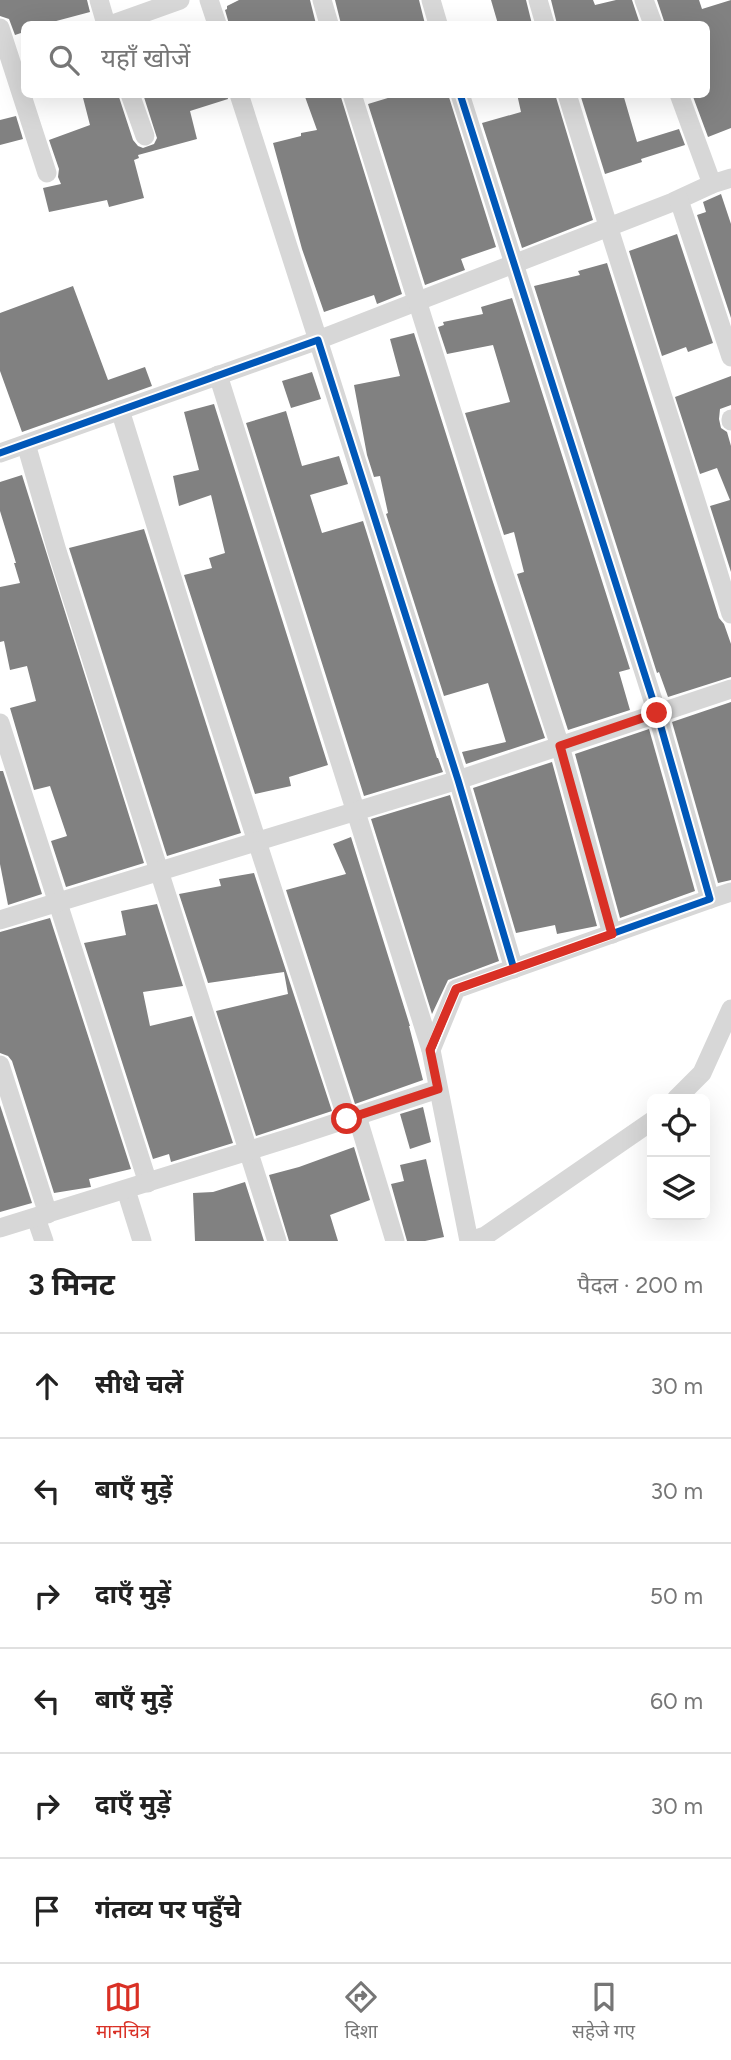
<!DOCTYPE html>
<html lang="hi">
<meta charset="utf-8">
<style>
body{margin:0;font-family:Figtree,"Noto Sans Devanagari",sans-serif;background:#f6f6f6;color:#222}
.controls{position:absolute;right:21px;bottom:21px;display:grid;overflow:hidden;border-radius:10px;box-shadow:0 7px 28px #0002}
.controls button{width:63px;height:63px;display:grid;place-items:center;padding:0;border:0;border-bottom:2px solid #e0e0e0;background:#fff;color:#222;font:35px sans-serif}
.stop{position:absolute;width:21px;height:21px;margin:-16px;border:5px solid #d93025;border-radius:50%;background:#fff}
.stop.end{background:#d93025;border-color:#fff;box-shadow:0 2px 7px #0008}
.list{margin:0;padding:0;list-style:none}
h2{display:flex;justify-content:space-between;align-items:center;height:91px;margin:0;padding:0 28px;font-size:30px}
h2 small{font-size:23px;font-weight:400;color:#767676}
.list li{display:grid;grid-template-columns:46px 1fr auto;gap:21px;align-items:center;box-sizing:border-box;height:105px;padding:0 28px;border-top:2px solid #e0e0e0}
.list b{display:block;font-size:26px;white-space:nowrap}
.list em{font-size:23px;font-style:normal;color:#767676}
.icon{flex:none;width:38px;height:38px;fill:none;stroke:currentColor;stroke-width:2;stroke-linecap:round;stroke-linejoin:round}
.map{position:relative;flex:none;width:731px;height:1241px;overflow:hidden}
.search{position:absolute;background:#fff;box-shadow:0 7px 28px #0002;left:21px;right:21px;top:21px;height:77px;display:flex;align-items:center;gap:18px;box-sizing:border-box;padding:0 24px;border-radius:10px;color:#767676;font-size:26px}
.sheet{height:721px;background:#fff}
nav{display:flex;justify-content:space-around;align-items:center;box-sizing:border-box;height:98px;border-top:2px solid #e0e0e0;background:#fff;font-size:19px;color:#767676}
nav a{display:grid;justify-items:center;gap:4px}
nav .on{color:#d93025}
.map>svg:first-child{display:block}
</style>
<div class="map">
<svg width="731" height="1241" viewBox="0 0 731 1241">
<rect width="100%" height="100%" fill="#fff"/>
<g fill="#818181">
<polygon points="0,0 87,0 90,12 45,24 24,24 24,32 15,35 9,19 0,16"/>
<polygon points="239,0 310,0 316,24 229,24 225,10 227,9 227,6"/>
<polygon points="335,0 419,0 425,24 341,24"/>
<polygon points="491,0 526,0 532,24 498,24"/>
<polygon points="551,0 593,0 595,5 616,0 632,0 640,24 557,24"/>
<polygon points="657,0 699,0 702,9 731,0 731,128 708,137 692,94 706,94 706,24 665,24"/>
<polygon points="82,94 118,94 133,140 138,146 143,148 154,144 157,138 143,94 227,94 228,99 190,111 197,139 138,155 139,158 134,160 144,198 109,207 107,200 49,212 43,188 61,184 58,177 59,169 49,140 90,125"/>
<polygon points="304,94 340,94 402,294 377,304 374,295 324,312 302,249 273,143 301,136 301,133 317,130"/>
<polygon points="401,94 448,94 496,247 461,259 465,270 425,285 368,104"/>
<polygon points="517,94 555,94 593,220 522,248 482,123 521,112"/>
<polygon points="580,94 623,94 637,142 679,129 685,145 641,159 642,162 605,174"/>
<polygon points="16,116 23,139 0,145 0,120"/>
<polygon points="721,194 731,224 731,318 697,215 706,212 703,202"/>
<polygon points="677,234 713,343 688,352 686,347 662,356 629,251"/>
<polygon points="607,263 719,618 724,624 731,644 731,677 668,697 659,672 657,673 534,286 580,275 578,271"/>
<polygon points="73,286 108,380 145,367 152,386 22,432 0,371 0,313"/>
<polygon points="512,298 630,669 619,672 630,710 568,730 517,574 524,572 514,532 504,535 465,413 510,402 493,345 447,354 438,327 444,325 443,322 483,314 481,307"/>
<polygon points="414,333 492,579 545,738 466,764 462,752 506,742 488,683 444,696 386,514 388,513 380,476 374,477 367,455 354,385 400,376 390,339"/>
<polygon points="312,372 321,399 291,408 282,381"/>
<polygon points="731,376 731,405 720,409 719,419 721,428 727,432 731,446 731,572 710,506 730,500 717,468 700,474 675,397"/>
<polygon points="214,404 328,765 289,777 291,786 255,794 184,575 212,568 209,558 225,553 211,495 179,506 173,476 199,470 184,412"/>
<polygon points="286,411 302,466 339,456 348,484 310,495 322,533 363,521 437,758 438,758 443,772 364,796 246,423"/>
<polygon points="22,475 144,863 66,887 51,841 67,836 50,786 34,790 10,708 36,701 27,666 10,670 4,641 0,642 0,587 20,583 14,563 16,563 0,511 0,482"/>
<polygon points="144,529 241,833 167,856 69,548"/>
<polygon points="731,702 731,880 718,883 672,722"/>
<polygon points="649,729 695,891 620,918 575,754"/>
<polygon points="552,762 597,926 557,934 555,925 516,933 473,788"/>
<polygon points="0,771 3,771 42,894 8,905 0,864"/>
<polygon points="450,795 499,961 448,980 432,1014 371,819"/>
<polygon points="351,837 410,1026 409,1026 423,1080 355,1104 286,890 346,874 333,844"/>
<polygon points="254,873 332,1111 256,1136 216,1011 288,994 284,972 208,983 179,894 221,886 219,879"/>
<polygon points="157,904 183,986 143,992 150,1026 192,1016 233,1143 171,1162 169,1154 153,1159 84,943 126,935 121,911"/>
<polygon points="50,918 131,1169 89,1179 91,1187 54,1193 12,1061 8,1056 0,1053 0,932"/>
<polygon points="0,1105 32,1203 0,1212"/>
<polygon points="423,1107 431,1142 410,1149 400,1114"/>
<polygon points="354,1147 370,1200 330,1215 338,1241 289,1241 269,1175 299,1167"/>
<polygon points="426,1159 444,1237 425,1241 407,1241 391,1184 404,1181 400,1165"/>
<polygon points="245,1182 264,1241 195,1241 193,1193 213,1192"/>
</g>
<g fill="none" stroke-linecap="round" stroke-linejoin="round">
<g stroke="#d7d7d7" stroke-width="19">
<polyline points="99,0 106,24"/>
<polyline points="209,0 217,24"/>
<polyline points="322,0 329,24"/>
<polyline points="431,0 438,24"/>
<polyline points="538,0 545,24"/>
<polyline points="644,0 653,24"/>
<polyline points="113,24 180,0"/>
<polyline points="0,28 47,173"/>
<polyline points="130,94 145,136"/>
<polyline points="239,94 318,340 673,202 712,184 731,178"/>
<polyline points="352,94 483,510 560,746 612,934"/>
<path d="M567,94c53,174 111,346 164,520"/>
<polyline points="679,94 712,184"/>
<polyline points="679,200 731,357"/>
<polyline points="218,375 431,1050 469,1241"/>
<polyline points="120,410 190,635 347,1119"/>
<polyline points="731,419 731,421"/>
<polyline points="26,444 57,551 277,1241"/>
<polyline points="0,453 318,340 458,780 514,969"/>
<polyline points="0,723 148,1183"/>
<polyline points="710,899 731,892"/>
<polyline points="0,920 458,780 731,689"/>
<polyline points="431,1050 456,989 710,899 657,713 460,94"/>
<polyline points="0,1065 48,1214"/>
<polyline points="676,1099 702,1073 731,1009"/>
<polyline points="357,1116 395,1241"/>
<polyline points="126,1190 142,1241"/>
<polyline points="36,1218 44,1241"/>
<polyline points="0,1228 296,1136 438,1089"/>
<polyline points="470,1241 485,1236 652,1121"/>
</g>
<defs>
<g id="cycleway">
<polyline points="0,453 318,340 458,780 514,969"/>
<polyline points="431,1050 456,989 710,899 657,713 460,94"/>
</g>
</defs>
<use href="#cycleway" stroke="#fff" stroke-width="11"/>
<use href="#cycleway" stroke="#0057b8" stroke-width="7"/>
</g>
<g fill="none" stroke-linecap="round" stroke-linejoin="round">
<polyline stroke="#d93025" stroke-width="9" points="347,1119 438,1089 430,1050 456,989 612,934 560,746 657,713"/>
</g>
</svg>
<div class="controls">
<button><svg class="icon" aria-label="locate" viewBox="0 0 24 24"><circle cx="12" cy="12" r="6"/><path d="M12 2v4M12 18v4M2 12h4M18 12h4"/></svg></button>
<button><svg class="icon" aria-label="layers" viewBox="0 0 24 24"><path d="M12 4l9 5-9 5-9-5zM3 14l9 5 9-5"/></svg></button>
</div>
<div class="stop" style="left:347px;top:1119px"></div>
<div class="stop end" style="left:657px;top:713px"></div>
<div class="search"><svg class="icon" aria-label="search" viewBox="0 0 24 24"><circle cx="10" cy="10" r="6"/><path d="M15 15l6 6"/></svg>यहाँ खोजें</div>
</div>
<section class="sheet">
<h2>3 मिनट<small>पैदल · 200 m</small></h2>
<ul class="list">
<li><svg class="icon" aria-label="ahead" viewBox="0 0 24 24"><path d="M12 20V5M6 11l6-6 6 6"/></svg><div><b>सीधे चलें</b></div><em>30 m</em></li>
<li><svg class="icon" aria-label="left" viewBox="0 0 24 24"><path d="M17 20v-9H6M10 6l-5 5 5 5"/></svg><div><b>बाएँ मुड़ें</b></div><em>30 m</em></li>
<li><svg class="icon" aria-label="right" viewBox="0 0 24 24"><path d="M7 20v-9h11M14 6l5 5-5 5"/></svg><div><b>दाएँ मुड़ें</b></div><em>50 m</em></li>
<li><svg class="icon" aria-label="left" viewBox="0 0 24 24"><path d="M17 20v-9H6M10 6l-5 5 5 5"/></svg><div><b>बाएँ मुड़ें</b></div><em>60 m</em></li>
<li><svg class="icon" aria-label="right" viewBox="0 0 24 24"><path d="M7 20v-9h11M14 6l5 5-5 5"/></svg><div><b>दाएँ मुड़ें</b></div><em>30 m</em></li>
<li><svg class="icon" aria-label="arrive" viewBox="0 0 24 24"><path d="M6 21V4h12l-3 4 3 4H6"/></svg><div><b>गंतव्य पर पहुँचे</b></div></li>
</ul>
</section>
<nav>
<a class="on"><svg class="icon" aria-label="map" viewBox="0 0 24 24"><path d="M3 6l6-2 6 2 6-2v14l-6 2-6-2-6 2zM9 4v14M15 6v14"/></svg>मानचित्र</a>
<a><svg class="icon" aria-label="directions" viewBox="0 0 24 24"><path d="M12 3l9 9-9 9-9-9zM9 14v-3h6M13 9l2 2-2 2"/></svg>दिशा</a>
<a><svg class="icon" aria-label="saved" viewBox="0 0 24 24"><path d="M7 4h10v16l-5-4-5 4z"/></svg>सहेजे गए</a>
</nav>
